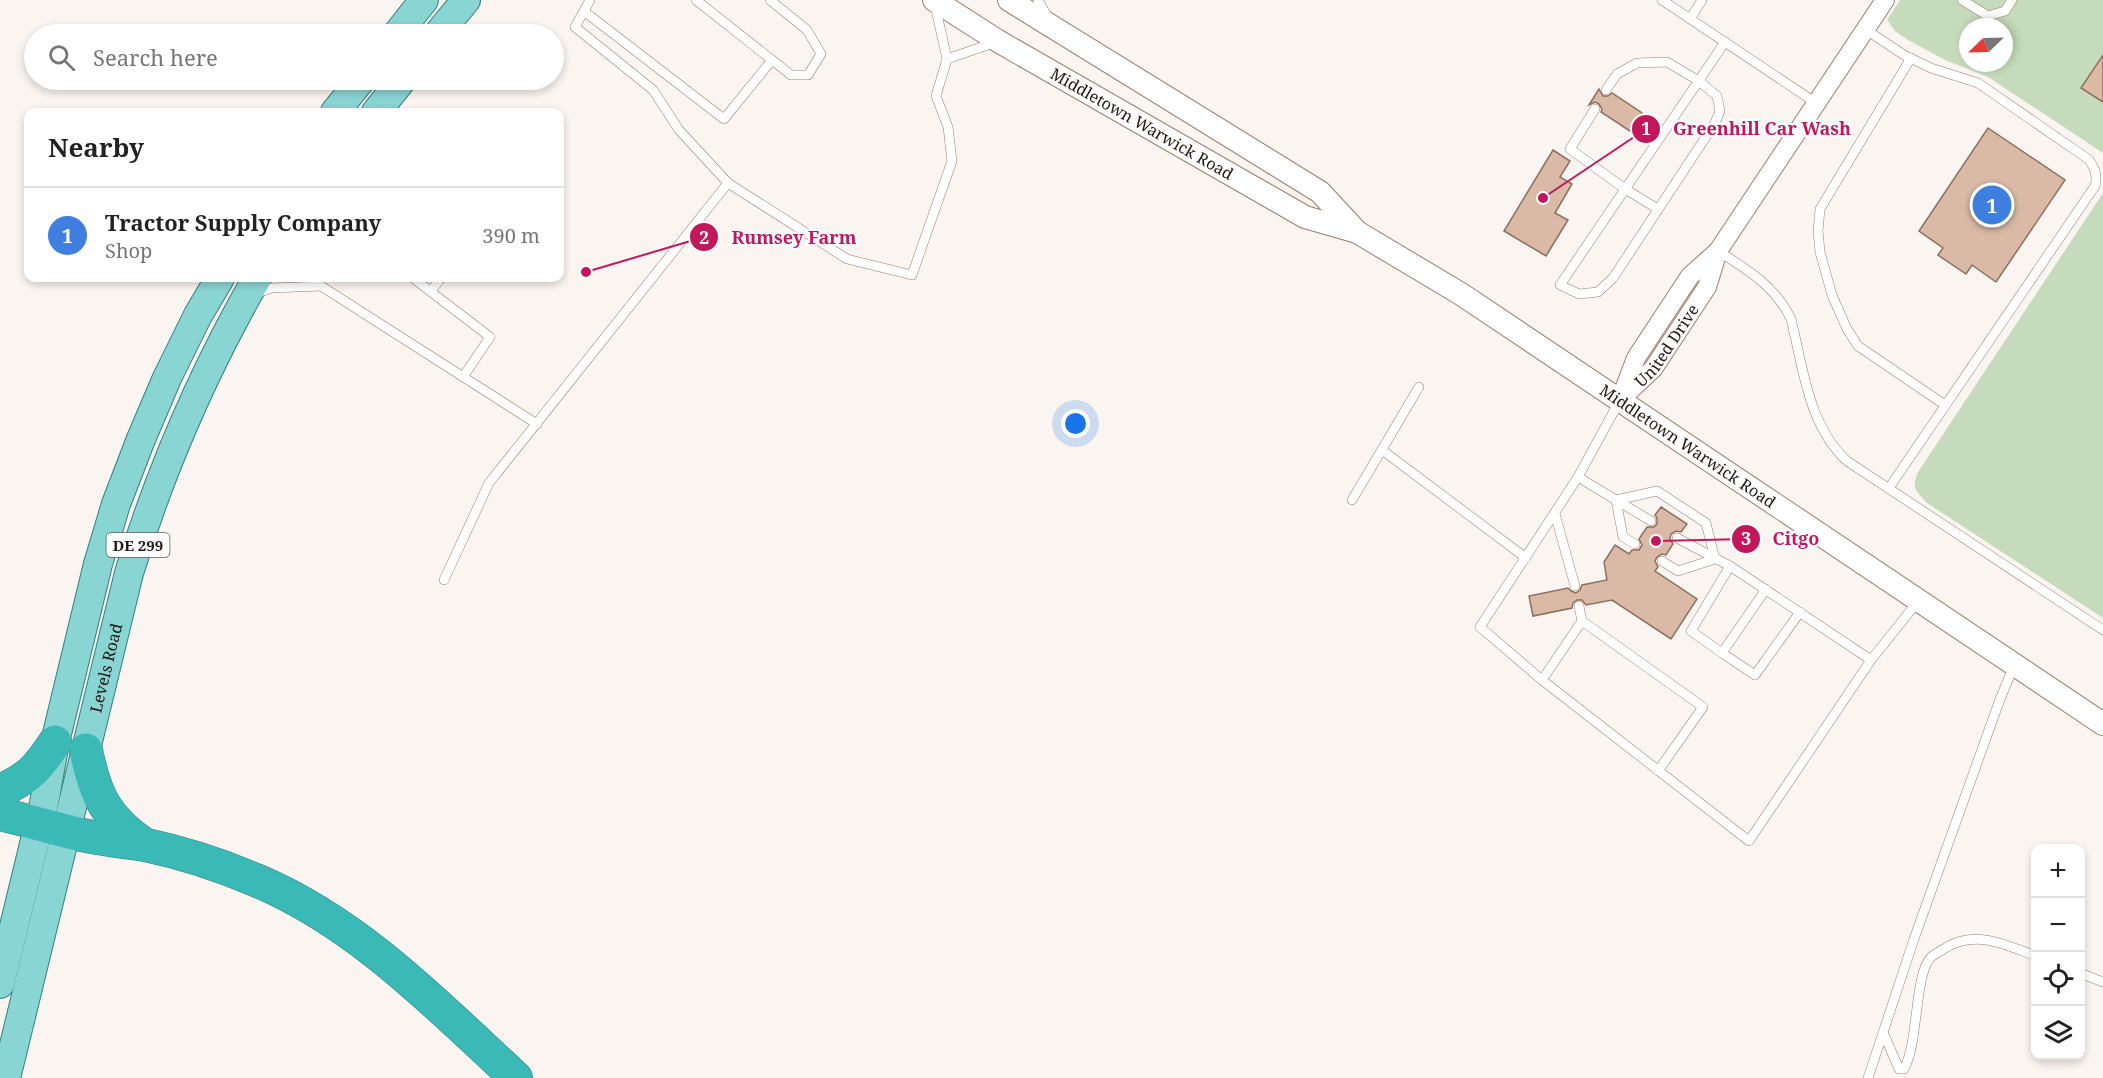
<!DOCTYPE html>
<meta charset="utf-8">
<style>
body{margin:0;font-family:"Noto Serif",serif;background:#f2f2f2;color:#222}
.controls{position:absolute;right:18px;bottom:18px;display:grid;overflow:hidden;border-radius:12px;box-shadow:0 3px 9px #0003}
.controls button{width:54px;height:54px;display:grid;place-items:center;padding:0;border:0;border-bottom:2px solid #e0e0e0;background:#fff;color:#222;font:30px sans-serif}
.compass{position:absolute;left:1959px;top:18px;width:54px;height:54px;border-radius:50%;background:#fff;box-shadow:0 3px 9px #0003;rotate:247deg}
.you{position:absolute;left:1076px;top:424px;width:21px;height:21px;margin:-15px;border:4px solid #fff;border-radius:50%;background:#1a73e8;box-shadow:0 0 0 9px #1a73e833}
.badge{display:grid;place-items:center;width:39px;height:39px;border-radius:50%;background:#ea580c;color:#fff;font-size:20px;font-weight:700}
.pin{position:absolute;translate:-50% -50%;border:3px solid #fff;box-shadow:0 2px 6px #0006}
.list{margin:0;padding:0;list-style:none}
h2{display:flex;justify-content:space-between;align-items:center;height:78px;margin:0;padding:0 24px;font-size:26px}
h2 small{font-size:20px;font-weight:400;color:#767676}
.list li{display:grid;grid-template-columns:39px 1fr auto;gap:18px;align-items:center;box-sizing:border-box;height:96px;padding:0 24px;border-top:2px solid #e0e0e0}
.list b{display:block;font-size:22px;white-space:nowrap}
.list p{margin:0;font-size:20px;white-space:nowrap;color:#767676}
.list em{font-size:20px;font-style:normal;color:#767676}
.icon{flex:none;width:33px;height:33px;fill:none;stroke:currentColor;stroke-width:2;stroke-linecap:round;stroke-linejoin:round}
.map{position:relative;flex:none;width:2103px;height:1078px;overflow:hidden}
.search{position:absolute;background:#fff;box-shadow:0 3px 9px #0003;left:24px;top:24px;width:540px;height:66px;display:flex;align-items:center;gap:15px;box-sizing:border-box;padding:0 21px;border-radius:33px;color:#767676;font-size:22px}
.panel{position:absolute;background:#fff;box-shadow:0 3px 9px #0003;left:24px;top:108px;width:540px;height:174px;border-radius:12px}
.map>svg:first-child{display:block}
</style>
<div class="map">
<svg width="2103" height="1078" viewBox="0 0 2103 1078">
<rect width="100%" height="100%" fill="#fbf5f1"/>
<g fill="#c6dbbb" fill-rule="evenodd">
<path d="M1900,0h203v153l-115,-76 -43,-17 -37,-20 -13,-9 -8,-11zM1968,27h36v36h-36z"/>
<path d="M2103,193v425l-176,-115c-11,-12 -16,-15 -9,-31z"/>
</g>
<g fill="#dabaa7" stroke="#8c6f5e" stroke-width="1.5">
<polygon points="2103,55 2103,102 2081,88"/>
<polygon points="1599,89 1603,96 1608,96 1612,93 1660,125 1648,143 1601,112 1602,109 1599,104 1595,102 1589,105"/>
<polygon points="1988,128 2065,180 1996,282 1972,265 1966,274 1938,255 1943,248 1919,231"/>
<polygon points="1553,150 1570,161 1560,177 1572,184 1555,213 1568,220 1546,256 1504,231"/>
<polygon points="1661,507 1687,524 1681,532 1676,531 1671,534 1670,539 1673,544 1666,555 1662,554 1657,557 1655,561 1658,567 1655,571 1697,599 1671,639 1612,600 1586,605 1582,600 1577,600 1573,603 1572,608 1533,616 1529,596 1568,588 1571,591 1576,593 1580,590 1582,585 1607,580 1604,562 1615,545 1629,554 1632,550 1639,550 1642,545 1639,539 1647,527 1654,527 1657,524 1657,518 1655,515"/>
</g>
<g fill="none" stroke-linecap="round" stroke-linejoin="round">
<defs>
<g id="service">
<polyline points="590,0 575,27 653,90 679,130 728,183"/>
<polyline points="696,0 791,75 808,75 821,54 807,30 770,0"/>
<polyline points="1038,0 1047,16"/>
<polyline points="1662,0 1816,103"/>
<polyline points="1962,0 1988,16 2005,11 2012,0"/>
<polyline points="935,5 947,59 996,42"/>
<polyline points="585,12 724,119 772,60"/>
<polyline points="1690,19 1702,0"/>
<path d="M1865,29l39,26 27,13 47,15 110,76c7,8 10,16 7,27l-206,302"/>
<polyline points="1911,58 1820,209 1818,231 1820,252 1832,295 1847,329 1858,346 1945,405"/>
<polyline points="1606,90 1617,74 1637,63 1667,62 1699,81 1717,96 1720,111 1715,123 1613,278 1598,292 1579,294 1560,285 1725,42"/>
<polyline points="1595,109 1570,149 1625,189 1658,209"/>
<path d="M1718,251c30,19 57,35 73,68 12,48 17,106 56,142l256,169"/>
<polyline points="314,278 321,286 537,424"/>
<polyline points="413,278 490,337 463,377"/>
<polyline points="431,291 441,278"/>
<polyline points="255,294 271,288 321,286"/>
<polyline points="1620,400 1578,477 1480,627 1542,680 1749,841 1871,660 1919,600"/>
<polyline points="1382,450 1526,558"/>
<polyline points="1578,477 1651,521"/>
<polyline points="1352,500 1419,387"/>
<polyline points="1555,514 1575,586"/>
<polyline points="1677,538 1730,566 1871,660"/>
<polyline points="1635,544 1623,537 1616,500 1657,491 1706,523 1715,559 1678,571 1662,561"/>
<polyline points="444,580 489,483 728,183 847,259 912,275 952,161 948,127 936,96 947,59"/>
<polyline points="1766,589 1722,653 1755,675 1800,612"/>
<polyline points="1579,606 1582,621 1703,707 1658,771"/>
<polyline points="1722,653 1691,631 1730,566"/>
<polyline points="1542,680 1582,621"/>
<polyline points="2080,973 2103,982"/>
<path d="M1883,1032l16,37h5c15,-27 10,-94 27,-112 4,-3 11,-7 16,-10 30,-17 59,-2 89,9"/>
<polyline points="1868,1078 1914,939 1999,702 2014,665"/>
</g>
<g id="minor">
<path id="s1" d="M1623,397l30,-28 54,-82 11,-36"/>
<polyline points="1620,400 1636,358 1690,276 1718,251 1885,0"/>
</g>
<g id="tertiary">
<path id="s2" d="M934,0l64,41 307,176 52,15 104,62 642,430"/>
<polyline points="1009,0 1320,192 1357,232"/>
</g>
<g id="primary">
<polyline points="397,34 424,0"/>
<polyline points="438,34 466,0"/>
<polyline points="335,112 361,80"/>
<polyline points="376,112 402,80"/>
<polyline points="0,984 44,803 55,742 98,564 116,504 141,439 167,378 198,315 220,278"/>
<path id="s3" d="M6,1078l123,-505c32,-104 74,-201 128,-295"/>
</g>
<g id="motorway">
<path d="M86,750c9,46 20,68 59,95"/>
<path d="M0,791c28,-12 39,-24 55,-49"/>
<path d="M0,814c31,7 61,17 92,23 18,4 36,5 54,8 38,8 77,21 112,36 101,43 179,124 258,197"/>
</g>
</defs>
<use href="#service" stroke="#9b7d6c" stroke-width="10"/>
<use href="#minor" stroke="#9b7d6c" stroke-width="20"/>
<use href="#tertiary" stroke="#9b7d6c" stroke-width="24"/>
<use href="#primary" stroke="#32807c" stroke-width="30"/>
<use href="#motorway" stroke="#32807c" stroke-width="34"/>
<use href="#service" stroke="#fff" stroke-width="9"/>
<use href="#minor" stroke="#fff" stroke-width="18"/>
<use href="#tertiary" stroke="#fff" stroke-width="22"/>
<use href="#primary" stroke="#89d5d4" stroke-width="28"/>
<use href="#motorway" stroke="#3bb9b7" stroke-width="33"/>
</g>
<g text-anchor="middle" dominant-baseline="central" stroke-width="4.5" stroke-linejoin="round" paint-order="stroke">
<rect fill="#fff" stroke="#645c57" stroke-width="1.5" x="106.5" y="533" width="63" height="24" rx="4.5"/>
<g font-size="15" font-weight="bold" fill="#21160f">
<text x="138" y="545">DE 299</text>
</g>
<g font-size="16" fill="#21160f" stroke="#fff">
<text stroke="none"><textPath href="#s2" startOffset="242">Middletown Warwick Road</textPath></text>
<text stroke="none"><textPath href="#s1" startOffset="68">United Drive</textPath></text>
<text stroke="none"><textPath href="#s2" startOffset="878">Middletown Warwick Road</textPath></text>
<text stroke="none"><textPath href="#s3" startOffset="422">Levels Road</textPath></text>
</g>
</g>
<path fill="none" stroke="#c2185b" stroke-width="2" d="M1543 198L1646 129M586 272L704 237M1656 541L1746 539"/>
<g fill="#c2185b" stroke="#fff" stroke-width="2">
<circle cx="1543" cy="198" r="6"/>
<circle cx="586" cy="272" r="6"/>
<circle cx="1656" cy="541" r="6"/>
<circle cx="1646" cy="129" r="15"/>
<circle cx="704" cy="237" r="15"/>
<circle cx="1746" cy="539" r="15"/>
</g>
<g font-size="18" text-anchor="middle" font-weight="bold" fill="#fff">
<text x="1646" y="135">1</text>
<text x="704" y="244">2</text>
<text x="1746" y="545">3</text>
</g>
<g font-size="18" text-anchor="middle" font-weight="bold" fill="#c2185b" stroke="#fff" stroke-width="4.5" stroke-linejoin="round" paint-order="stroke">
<text x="1762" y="135">Greenhill Car Wash</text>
<text x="794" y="244">Rumsey Farm</text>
<text x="1796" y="545">Citgo</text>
</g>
</svg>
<div class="controls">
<button>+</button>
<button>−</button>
<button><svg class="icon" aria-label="locate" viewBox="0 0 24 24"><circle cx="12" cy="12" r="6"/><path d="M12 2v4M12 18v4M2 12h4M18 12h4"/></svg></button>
<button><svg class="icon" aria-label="layers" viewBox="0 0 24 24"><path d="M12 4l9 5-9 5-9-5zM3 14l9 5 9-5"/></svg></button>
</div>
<svg class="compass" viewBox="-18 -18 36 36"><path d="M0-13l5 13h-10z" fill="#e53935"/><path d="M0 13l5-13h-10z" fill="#767676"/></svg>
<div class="you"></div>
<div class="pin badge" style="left:1992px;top:205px;background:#3f7fe0">1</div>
<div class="search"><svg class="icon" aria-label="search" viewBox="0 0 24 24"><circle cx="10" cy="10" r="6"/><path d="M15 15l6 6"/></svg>Search here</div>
<section class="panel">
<h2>Nearby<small></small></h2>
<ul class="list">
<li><span class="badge" style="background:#3f7fe0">1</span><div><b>Tractor Supply Company</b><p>Shop</p></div><em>390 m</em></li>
</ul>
</section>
</div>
